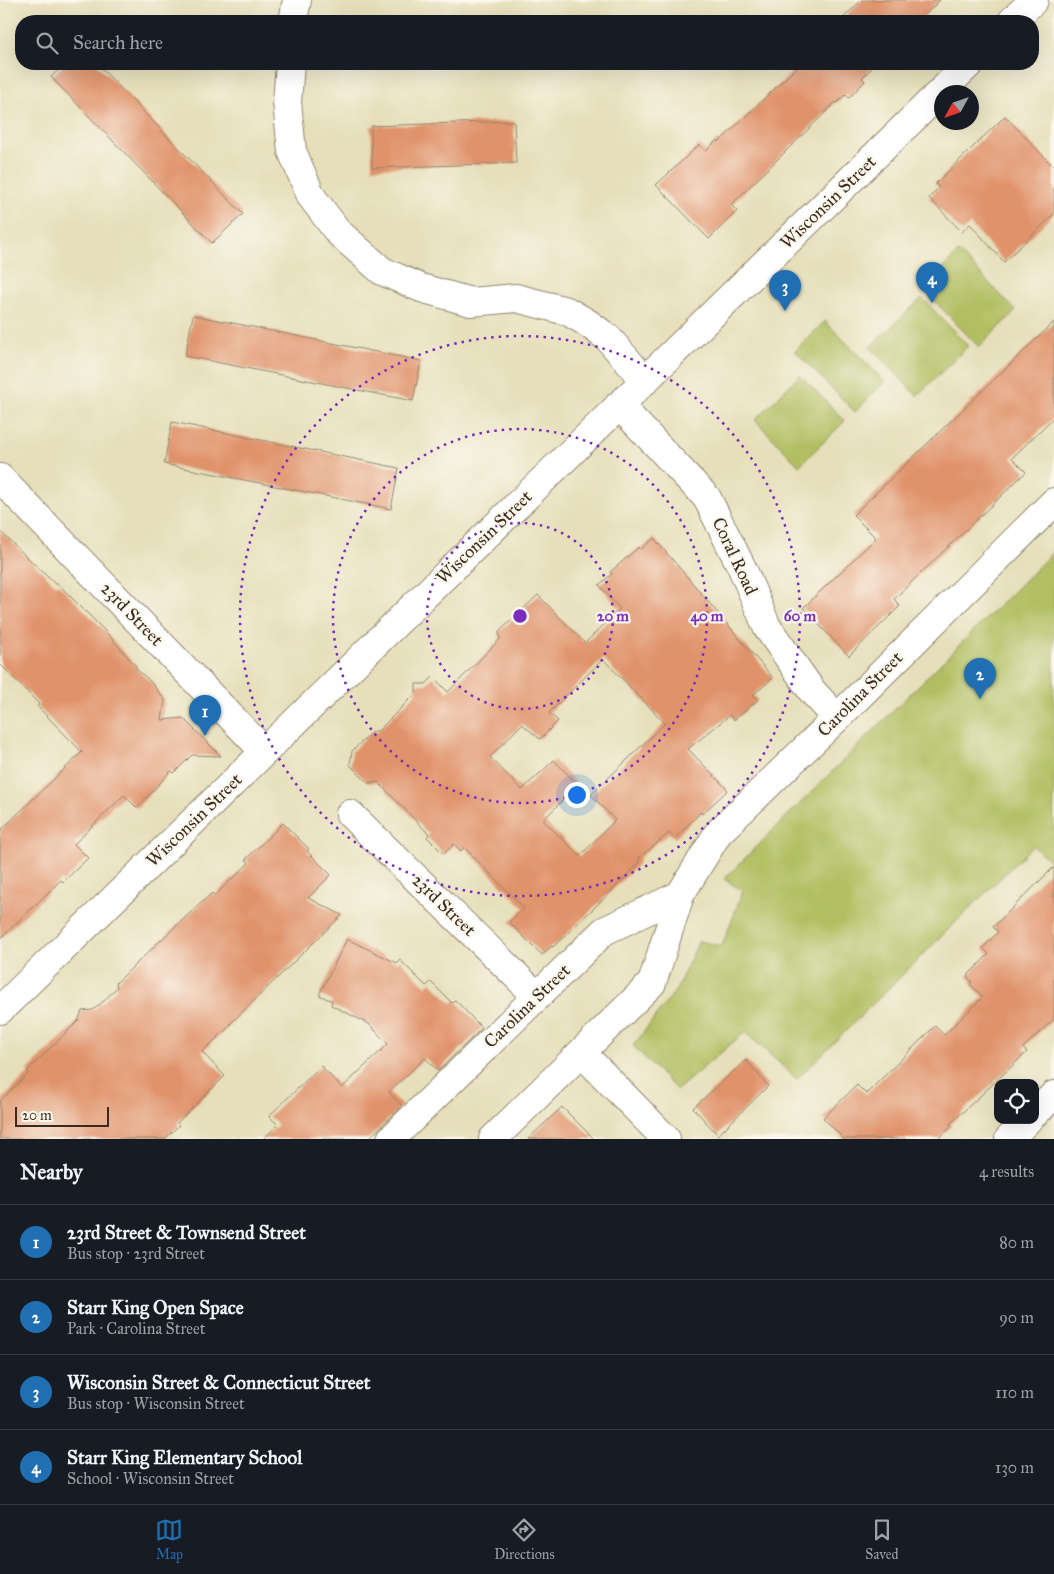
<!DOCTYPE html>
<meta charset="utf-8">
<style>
body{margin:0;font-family:"IM FELL Great Primer",serif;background:#20242c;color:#f1f3f6}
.controls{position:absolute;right:15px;bottom:15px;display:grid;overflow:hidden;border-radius:10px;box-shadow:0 5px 20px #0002}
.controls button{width:45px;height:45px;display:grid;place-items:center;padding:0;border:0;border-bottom:1px solid #363941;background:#171b24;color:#f1f3f6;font:25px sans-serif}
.compass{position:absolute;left:934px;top:85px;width:45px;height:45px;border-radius:50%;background:#171b24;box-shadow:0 5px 20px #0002;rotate:230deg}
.scale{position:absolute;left:15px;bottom:12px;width:94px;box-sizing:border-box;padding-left:5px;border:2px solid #3b2a1e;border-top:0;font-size:14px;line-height:18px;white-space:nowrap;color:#3b2a1e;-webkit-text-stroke:4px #fbf7ec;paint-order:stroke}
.you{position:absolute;left:576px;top:794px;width:18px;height:18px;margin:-12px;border:4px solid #fff;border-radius:50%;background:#1a73e8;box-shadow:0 0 0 8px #1a73e833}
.badge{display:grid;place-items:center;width:32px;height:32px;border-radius:50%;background:#1f6fb2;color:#fff;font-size:16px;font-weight:700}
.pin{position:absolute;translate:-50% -41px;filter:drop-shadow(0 1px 2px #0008)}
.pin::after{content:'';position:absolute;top:26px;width:18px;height:15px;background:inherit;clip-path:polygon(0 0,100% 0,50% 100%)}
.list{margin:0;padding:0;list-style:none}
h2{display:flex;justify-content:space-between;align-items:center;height:65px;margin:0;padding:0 20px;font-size:21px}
h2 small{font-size:16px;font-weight:400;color:#9ea1a6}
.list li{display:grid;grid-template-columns:32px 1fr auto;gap:15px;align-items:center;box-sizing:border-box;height:75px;padding:0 20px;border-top:1px solid #363941}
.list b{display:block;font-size:19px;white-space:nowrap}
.list p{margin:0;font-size:16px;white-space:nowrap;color:#9ea1a6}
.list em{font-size:16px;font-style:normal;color:#9ea1a6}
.icon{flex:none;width:28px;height:28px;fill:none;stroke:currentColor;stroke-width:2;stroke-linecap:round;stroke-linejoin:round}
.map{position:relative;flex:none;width:1054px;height:1139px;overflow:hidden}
.search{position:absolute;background:#171b24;box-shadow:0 5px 20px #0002;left:15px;right:15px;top:15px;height:55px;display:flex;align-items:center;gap:12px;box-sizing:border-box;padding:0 18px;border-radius:20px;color:#9ea1a6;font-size:19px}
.sheet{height:365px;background:#171b24}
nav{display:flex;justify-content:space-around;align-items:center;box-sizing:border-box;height:70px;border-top:1px solid #363941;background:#171b24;font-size:14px;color:#9ea1a6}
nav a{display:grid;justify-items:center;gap:2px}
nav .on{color:#1f6fb2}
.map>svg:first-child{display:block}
</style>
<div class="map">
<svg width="1054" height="1139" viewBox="0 0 1054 1139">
<rect width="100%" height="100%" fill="#fbf7ec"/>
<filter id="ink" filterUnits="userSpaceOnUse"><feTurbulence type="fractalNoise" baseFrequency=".02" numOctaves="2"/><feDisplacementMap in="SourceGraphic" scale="10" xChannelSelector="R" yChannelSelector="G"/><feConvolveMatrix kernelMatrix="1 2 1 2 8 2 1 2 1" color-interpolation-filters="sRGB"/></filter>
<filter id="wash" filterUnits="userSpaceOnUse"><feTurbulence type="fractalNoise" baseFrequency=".0096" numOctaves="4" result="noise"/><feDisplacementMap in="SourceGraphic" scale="20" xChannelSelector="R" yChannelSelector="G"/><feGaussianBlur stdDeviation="1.12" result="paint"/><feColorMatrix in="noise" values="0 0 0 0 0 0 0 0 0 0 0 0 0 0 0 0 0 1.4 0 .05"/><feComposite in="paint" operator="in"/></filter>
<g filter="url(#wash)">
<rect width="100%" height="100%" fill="#e6dfba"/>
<g fill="#b1bf62" stroke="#767440">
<polygon points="959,252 1016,311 979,347 922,288"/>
<polygon points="922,298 968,346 917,396 870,347"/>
<polygon points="825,321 885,382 855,412 795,351"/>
<polygon points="800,375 845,421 799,466 755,420"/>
<polygon points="1054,551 1054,864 1033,846 797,1079 745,1032 677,1090 633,1046 676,990 699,941 722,946 743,891 724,879"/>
</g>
<g id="blocks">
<g fill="#e0936b" fill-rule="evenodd">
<polygon points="862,0 940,0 919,21 836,21 839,18 841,20"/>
<polygon points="65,64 97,64 243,214 212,243 51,77"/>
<polygon points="800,64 876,64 862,78 865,81 849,98 846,94 837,103 836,102 731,205 737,211 709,239 656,185 699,145 706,151 717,140 719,142"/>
<polygon points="1005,116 1054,167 1054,214 1004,262 970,224 962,232 929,198 939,187 935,184"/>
<polygon points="514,121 516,163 372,168 371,126"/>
<polygon points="193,315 421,361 413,401 185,356"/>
<polygon points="1054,322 1054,417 1012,458 1026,472 894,599 900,606 849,656 803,608 876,538 853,515"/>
<polygon points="172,422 399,468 391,509 164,464"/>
<polygon points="0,531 55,584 58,584 104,630 136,666 136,669 150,681 165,700 162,720 183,718 221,756 192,755 174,773 171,771 137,808 124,795 74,844 88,858 63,882 61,880 0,939 0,831 82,752 37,706 39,704 0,664"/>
<path d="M654,538l119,140 -20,17 5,5 -24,20 -4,-5 -42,34 40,41 -26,24 -1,-2 -26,26 -6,-5 -29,24 -2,7 -21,22 -64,61 -1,-1 -10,9 -33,-33 15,-14 -60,-61 -3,4 -7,-7 -10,10 -17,-17 2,-3 -51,-52 -10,1 -18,-18 2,-14 21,-20h5l38,-38v-9h10l7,-7 15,15 52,-53 -1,-7 39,-37 47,48 35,-34 -21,-24 13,-11 -2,-2 29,-25 2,2zM603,659l62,64 -74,72 24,25 -35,36 -37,-36 35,-35 -24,-25 -32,30 -32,-33 32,-33 18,15 18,-18 -9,-8z"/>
<polygon points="283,823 309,849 307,851 331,875 308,898 342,915 230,1024 231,1025 202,1052 225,1076 177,1123 179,1125 165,1139 0,1139 0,1101 29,1073 27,1071 78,1021 82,1011 93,1010 105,1000 117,987 116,983 161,940 212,893 214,896 249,863 246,859"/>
<polygon points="1054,867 1054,1019 1023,1048 1027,1052 950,1124 952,1126 938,1139 844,1139 823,1118 857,1085 866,1094 935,1026 944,1035 983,997 970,984 972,982 967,976 989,954 983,948 998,932 993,927"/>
<polygon points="347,939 397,963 400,960 426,986 431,982 452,1003 455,1000 482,1028 438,1071 425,1058 389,1092 402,1106 368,1139 263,1139 278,1125 269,1116 321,1066 342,1088 388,1044 369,1024 331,1005 332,1001 319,995"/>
<polygon points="746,1060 768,1086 718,1135 693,1108"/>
<polygon points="562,1107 594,1139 528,1139"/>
</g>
</g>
</g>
<g filter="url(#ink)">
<use href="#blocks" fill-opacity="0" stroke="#90846c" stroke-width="1"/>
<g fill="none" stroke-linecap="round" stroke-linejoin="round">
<defs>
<g id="street">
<polyline points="293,21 297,0"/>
<polyline points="1012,21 1034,0"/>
<polyline points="290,64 287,102 292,151 311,196 338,232 382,271 421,288 471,302 516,298 567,311 586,322 608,338 645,381"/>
<polyline points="619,405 707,498 743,570 767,627 812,691 837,718"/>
<polyline points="0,478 264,751"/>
<polyline points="350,814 537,996"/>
<polyline points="0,1010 969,64"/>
<polyline points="582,1053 666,1139"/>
<polyline points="1035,1113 1054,1095"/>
<polyline points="391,1139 604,931 680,895"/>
<polyline points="493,1139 652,983 680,895 718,833 837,718 1054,502"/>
<polyline points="1009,1139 1028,1120"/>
</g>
</defs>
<use href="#street" stroke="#90846c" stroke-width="30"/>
<use href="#street" stroke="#fff" stroke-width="28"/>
</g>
</g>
<g fill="none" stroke="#7b2cbf" stroke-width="2.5" stroke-dasharray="2.5 5">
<circle cx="520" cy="616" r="93"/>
<circle cx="520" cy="616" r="187"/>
<circle cx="520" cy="616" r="280"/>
</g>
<g text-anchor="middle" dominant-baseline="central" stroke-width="4.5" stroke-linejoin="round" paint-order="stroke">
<g font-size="18" fill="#3b2a1e" stroke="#fbf7ec">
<text transform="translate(828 202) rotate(-44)">Wisconsin Street</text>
<text transform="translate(484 537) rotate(-44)">Wisconsin Street</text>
<text transform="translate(735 556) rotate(65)">Coral Road</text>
<text transform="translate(132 614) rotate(46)">23rd Street</text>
<text transform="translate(860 694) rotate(-45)">Carolina Street</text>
<text transform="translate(194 820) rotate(-44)">Wisconsin Street</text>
<text transform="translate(444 905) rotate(44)">23rd Street</text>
<text transform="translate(527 1006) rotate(-44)">Carolina Street</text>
</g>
</g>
<circle cx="520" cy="616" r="8" fill="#7b2cbf" stroke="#fbf7ec" stroke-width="2.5"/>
<g font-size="15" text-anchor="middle" font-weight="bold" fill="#7b2cbf" stroke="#fbf7ec" stroke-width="4.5" stroke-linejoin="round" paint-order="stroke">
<text x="613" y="621">20 m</text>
<text x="707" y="621">40 m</text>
<text x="800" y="621">60 m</text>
</g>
</svg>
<div class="controls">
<button><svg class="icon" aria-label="locate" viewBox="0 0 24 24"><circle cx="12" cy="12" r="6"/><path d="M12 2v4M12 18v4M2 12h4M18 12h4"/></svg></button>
</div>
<svg class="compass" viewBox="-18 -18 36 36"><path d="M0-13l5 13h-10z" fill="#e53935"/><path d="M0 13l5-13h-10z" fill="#9ea1a6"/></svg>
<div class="scale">20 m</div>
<div class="you"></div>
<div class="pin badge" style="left:205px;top:736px">1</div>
<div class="pin badge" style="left:980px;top:699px">2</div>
<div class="pin badge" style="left:785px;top:311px">3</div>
<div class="pin badge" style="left:932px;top:303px">4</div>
<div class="search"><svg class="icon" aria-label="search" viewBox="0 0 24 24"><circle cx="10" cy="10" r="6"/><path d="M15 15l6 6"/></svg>Search here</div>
</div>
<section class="sheet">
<h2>Nearby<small>4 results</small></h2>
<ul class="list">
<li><span class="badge">1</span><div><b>23rd Street &amp; Townsend Street</b><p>Bus stop · 23rd Street</p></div><em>80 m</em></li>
<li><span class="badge">2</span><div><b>Starr King Open Space</b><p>Park · Carolina Street</p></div><em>90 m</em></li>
<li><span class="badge">3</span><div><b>Wisconsin Street &amp; Connecticut Street</b><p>Bus stop · Wisconsin Street</p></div><em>110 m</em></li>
<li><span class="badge">4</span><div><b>Starr King Elementary School</b><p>School · Wisconsin Street</p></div><em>130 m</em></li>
</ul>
</section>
<nav>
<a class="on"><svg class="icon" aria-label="map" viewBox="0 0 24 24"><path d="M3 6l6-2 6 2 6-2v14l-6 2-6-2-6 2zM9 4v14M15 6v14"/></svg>Map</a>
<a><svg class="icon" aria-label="directions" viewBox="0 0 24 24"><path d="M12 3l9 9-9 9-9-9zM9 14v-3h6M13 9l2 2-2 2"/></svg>Directions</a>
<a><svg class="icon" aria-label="saved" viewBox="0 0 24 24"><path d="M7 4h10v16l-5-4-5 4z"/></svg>Saved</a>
</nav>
